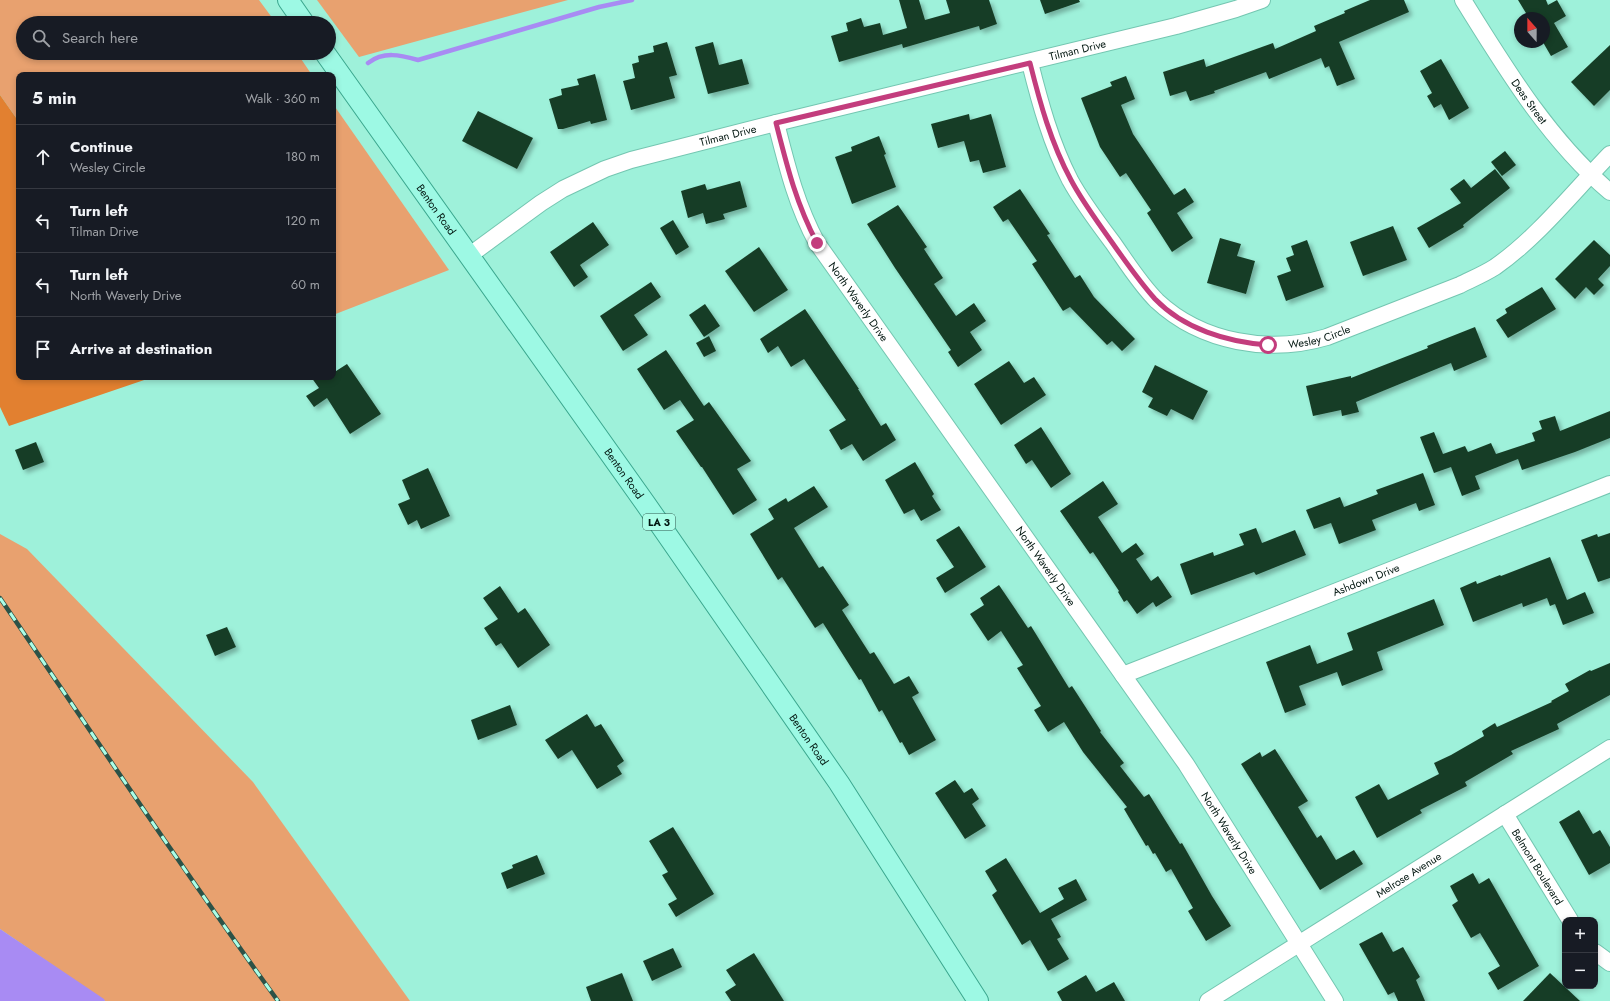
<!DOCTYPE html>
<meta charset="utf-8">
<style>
body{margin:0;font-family:Jost,sans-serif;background:#20242c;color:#f1f3f6}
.controls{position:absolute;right:12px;bottom:12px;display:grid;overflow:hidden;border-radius:8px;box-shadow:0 2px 6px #0003}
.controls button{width:36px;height:36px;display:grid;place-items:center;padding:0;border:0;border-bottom:1px solid #363941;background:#171b24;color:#f1f3f6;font:20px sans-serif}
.compass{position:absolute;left:1514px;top:12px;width:36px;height:36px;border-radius:50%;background:#171b24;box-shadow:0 2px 6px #0003;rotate:339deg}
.stop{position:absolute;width:12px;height:12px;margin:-9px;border:3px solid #c33d7d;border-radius:50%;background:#fff}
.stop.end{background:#c33d7d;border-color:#fff;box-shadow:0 1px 4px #0008}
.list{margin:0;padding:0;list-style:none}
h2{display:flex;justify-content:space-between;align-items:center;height:52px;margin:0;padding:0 16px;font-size:17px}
h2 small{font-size:13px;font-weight:400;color:#9ea1a6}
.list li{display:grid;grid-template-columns:26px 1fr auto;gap:12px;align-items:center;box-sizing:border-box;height:64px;padding:0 16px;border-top:1px solid #363941}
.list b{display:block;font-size:15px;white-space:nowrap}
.list p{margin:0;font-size:13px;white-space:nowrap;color:#9ea1a6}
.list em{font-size:13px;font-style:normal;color:#9ea1a6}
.icon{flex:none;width:22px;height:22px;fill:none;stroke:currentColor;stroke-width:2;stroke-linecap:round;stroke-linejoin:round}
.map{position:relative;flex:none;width:1610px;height:1001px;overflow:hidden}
.search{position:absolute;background:#171b24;box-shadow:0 2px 6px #0003;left:16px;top:16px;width:320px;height:44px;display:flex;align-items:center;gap:10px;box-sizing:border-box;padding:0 14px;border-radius:22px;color:#9ea1a6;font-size:15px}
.panel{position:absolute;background:#171b24;box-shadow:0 2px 6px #0003;left:16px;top:72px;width:320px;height:308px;border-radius:8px}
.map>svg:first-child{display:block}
</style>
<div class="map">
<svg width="1610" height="1001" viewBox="0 0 1610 1001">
<defs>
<filter id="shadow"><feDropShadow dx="3.5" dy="3.5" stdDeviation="2" flood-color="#0004"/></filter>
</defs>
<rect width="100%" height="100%" fill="#9ef1da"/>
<g fill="#e8a16f">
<polygon points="0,0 259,0 276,23 23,23 23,53 297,53 312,75 19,75 19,122 0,95"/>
<polygon points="317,0 568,0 359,57"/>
<polygon points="333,104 449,270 333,315"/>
<polygon points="0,534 27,549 253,782 410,1001 105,1001 0,929"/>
</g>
<polygon fill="#e28030" points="0,95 19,122 19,377 153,377 9,426 0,407"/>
<polygon fill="#a88bf3" points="0,929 104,999 105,1001 0,1001"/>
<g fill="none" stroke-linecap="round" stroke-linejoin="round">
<path stroke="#a88bf3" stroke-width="4.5" d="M368,63c16,-12 32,-8 50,-3l181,-53 33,-7"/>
</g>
<g fill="#183e27" filter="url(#shadow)">
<polygon points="899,0 919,0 925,20 950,13 946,0 989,0 997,24 980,30 979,26 903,48 902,44 839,62 831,36 848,31 846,23 861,18 864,27 880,23 883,35 907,28"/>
<polygon points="1040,0 1079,0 1080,2 1045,14"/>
<polygon points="1370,0 1404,0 1409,12 1339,42 1355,79 1337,86 1329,66 1325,68 1321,58 1269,79 1266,72 1214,91 1215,93 1190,101 1186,91 1170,96 1163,72 1204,59 1206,67 1273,43 1275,49 1316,31 1314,26 1345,13 1344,11"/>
<polygon points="1518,0 1546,0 1548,5 1557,0 1566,16 1554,23 1568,47 1551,56 1544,44 1544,18 1529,18"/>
<polygon points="667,42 677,75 669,77 675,98 631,110 623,81 635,78 632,64 639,62 638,56 654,52 653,46"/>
<polygon points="713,42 719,65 742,59 749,84 708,94 695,47"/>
<polygon points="1610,45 1610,90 1594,106 1571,82"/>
<polygon points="1441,59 1469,108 1449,120 1441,104 1434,108 1427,96 1432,93 1420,71"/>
<polygon points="595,74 607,120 591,124 590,121 563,129 558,129 549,99 562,95 561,89 579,85 577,79"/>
<polygon points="1126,76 1135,99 1121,105 1133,134 1174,195 1185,188 1194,202 1177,213 1193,238 1172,252 1147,213 1151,210 1126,173 1120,177 1100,147 1081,98 1112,86 1110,82"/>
<polygon points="478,111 533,138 517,169 462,141"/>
<polygon points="969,114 970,120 991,114 1006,167 983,173 979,160 970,162 964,141 938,148 931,124"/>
<polygon points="879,136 886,154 884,155 896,187 852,204 835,157 852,151 851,147"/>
<polygon points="1505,151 1516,165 1502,176 1491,162"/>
<polygon points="1495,169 1510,188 1463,225 1464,227 1429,248 1417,228 1461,203 1450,189 1464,179 1471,188"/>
<polygon points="740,181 747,207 723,214 725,219 706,224 703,213 688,218 681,191 705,184 707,190"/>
<polygon points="1020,189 1050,234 1047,235 1075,278 1080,275 1094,297 1135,339 1122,351 1112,341 1107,345 1070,307 1063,311 1032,264 1037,261 1008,219 1003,222 993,207"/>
<polygon points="898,205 927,247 924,249 943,278 934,284 956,316 974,303 986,321 970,332 982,350 958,367 948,352 951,350 895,268 867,224"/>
<polygon points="673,220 689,247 676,255 660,228"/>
<polygon points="593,222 609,245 580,265 588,277 574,287 550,252"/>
<polygon points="1393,226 1407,260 1363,276 1350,242"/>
<polygon points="1220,238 1241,244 1237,256 1255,261 1246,294 1207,283"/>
<polygon points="1307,240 1324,287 1286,301 1277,276 1291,271 1286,258 1294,255 1291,246"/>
<polygon points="1594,240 1610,255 1610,266 1598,279 1604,285 1594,295 1586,287 1575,299 1555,279"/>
<polygon points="759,247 788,290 754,312 725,271"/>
<polygon points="651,282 661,297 634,315 648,335 623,351 600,316"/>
<polygon points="1542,287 1556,309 1508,338 1496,320 1507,313 1505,309"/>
<polygon points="705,304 720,326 704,337 689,315"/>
<polygon points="805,309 859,389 858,389 881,426 886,423 896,440 863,461 852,444 841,450 829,430 846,420 804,359 791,367 778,346 768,353 760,339"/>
<polygon points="1475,327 1487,357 1454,371 1451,363 1356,402 1359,412 1342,416 1341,410 1313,416 1306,386 1351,376 1351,378 1428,348 1427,346"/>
<polygon points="709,336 716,351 704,357 696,343"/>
<polygon points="666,350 704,406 709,402 751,461 737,469 757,500 733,515 702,467 701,467 676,431 694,420 680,400 664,410 637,369"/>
<polygon points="1009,361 1024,383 1034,377 1046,395 1001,425 974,384"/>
<polygon points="347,364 381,414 350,434 327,398 314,407 306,396 319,388 311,377 333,377 333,373"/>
<polygon points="1155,365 1208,391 1193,420 1171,409 1167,416 1148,407 1153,398 1142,392"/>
<polygon points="1610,411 1610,438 1575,452 1522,470 1518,459 1475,476 1480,489 1462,496 1451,467 1434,473 1420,437 1434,432 1443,454 1465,446 1468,452 1491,443 1496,454 1535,441 1532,433 1542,429 1539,421 1555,416 1560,431"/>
<polygon points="1041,427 1071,474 1051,488 1032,460 1026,464 1014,445"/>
<polygon points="36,442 44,462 23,470 15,450"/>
<polygon points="915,462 934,494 932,496 941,510 921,521 914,509 904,514 885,480"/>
<polygon points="428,468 450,516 421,529 417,520 408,525 398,504 410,499 402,480"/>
<polygon points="1423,473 1435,505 1419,511 1416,503 1372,520 1376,530 1339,544 1331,523 1314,529 1306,510 1340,497 1344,507 1378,494 1376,490"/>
<polygon points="1103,481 1118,504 1098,517 1122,553 1136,543 1144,554 1136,559 1151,581 1158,576 1172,597 1156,607 1153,602 1137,614 1127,600 1124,602 1118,592 1119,591 1093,552 1090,554 1060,511"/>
<polygon points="814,486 828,507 794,528 819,568 823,566 849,605 842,610 870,654 874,652 894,684 909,676 919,693 912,697 936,740 909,755 902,742 900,743 882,710 879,712 861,679 859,680 823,623 815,628 782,577 778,580 750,534 774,519 768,509 786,498 788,502"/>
<polygon points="959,526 986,567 945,593 936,578 954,567 936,540"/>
<polygon points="1256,528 1262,543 1295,530 1306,555 1256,575 1254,572 1191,595 1180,564 1213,552 1214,556 1244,545 1239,534"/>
<polygon points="1610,533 1610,578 1598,582 1581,540 1597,534 1598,537"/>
<polygon points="1550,557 1567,600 1585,592 1594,613 1563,625 1555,604 1550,606 1547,598 1523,607 1522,603 1473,622 1460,588 1476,581 1477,584 1500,575 1501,576"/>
<polygon points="999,585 1028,628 1031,626 1069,688 1072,686 1101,731 1100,732 1124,763 1120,766 1144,797 1149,794 1180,844 1182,843 1212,896 1231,926 1206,941 1188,911 1193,908 1171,869 1166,872 1155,853 1153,854 1148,845 1146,846 1124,809 1127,807 1083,752 1064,722 1048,732 1034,710 1041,706 1017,668 1023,665 1001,631 988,641 970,614 984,605 980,598"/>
<polygon points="500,586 518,613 525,608 550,645 518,668 501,643 496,646 484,628 498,619 483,598"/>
<polygon points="1434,599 1444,625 1377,652 1383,670 1342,686 1337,672 1299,686 1306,705 1285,713 1266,662 1310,645 1317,664 1353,650 1347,633"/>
<polygon points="227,627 236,647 215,656 206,635"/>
<polygon points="1610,663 1610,695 1557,724 1559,729 1511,751 1513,754 1465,782 1467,786 1420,810 1422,813 1377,838 1355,797 1379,784 1388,800 1439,774 1434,763 1451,755 1484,736 1482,731 1495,723 1497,727 1552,702 1551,701 1569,691 1565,684 1590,670 1591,671"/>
<polygon points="510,705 517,725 478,740 471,720"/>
<polygon points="587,714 595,727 601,724 624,761 617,766 622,774 597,789 572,750 558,759 545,740"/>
<polygon points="1275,749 1308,801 1298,807 1317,838 1321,835 1336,860 1354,850 1363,864 1320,890 1241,764 1260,752 1262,757"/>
<polygon points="955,780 964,793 972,788 979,799 972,804 986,826 965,839 935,793"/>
<polygon points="1579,810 1593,834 1600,830 1610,847 1610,863 1589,875 1559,822"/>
<polygon points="673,827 714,894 676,917 668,904 677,899 662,875 668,872 649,841"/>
<polygon points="537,855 545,874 507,889 501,873 513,868 512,865"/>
<polygon points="1006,858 1040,913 1064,899 1058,888 1076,879 1087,900 1051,919 1061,937 1057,939 1069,959 1048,971 1030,940 1022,945 992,895 997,891 985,871"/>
<polygon points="1473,873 1479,884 1489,878 1539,966 1498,990 1488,973 1500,966 1480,933 1471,938 1452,905 1458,901 1450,886"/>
<polygon points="1382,932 1393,952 1403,947 1420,977 1416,980 1425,1001 1398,1001 1394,992 1388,995 1359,944"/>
<polygon points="673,948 682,967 652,981 643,961"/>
<polygon points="754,953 784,1001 731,1001 725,992 736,985 726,970"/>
<polygon points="622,973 633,1001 591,1001 586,987"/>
<polygon points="1550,973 1580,1001 1523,1001"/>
<polygon points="1086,975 1096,992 1114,982 1125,1001 1062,1001 1057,992"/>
</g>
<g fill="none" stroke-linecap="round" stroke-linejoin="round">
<defs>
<g id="minor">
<path id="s1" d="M1463,0c43,69 85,139 147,192"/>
<path id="s2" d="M1030,63c10,40 21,80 40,117 12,22 28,43 43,63 14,20 27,41 44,58 45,42 113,53 170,36l133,-52c12,-6 24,-11 35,-18 43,-30 79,-76 115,-113"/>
<path id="s3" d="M776,123c11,43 20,81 41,120l369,521 149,237"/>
<path id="s4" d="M470,255l71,-52 22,-14 42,-20 26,-9 145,-37 400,-97 60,-17 26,-9"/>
<path id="s5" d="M1123,675l487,-191"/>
<path id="s6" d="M1505,814l65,106"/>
<polyline points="1595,952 1610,963"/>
<path id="s7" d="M1208,1001l402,-253"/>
</g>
<g id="major">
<polyline points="288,0 304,23"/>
<path id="s8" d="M325,53l320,450 194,280 139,218"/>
</g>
</defs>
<use href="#minor" stroke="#74c6b1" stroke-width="18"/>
<use href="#major" stroke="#3ba78e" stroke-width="22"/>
<use href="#minor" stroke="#fff" stroke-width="16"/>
<use href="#major" stroke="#9df9e4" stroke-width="20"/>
<defs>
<path id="rail" d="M0,598c92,135 182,271 278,403"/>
</defs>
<use href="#rail" stroke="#2c5247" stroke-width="4.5"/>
<use href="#rail" stroke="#abfee7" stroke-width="3" stroke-dasharray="9" stroke-linecap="butt"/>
</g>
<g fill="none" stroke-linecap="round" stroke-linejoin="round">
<path stroke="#c33d7d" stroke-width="5" d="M817,243c-21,-40 -30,-77 -41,-120l254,-60c10,40 21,80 41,117 11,21 26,41 40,61 14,20 28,40 44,58 29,30 72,43 113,46"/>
</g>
<g text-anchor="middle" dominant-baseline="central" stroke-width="4" stroke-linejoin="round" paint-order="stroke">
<rect fill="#abfee7" stroke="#335b50" stroke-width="1" x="643" y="514" width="32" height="16" rx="3"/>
<g font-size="10" font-weight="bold" fill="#00150f">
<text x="659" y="522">LA 3</text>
</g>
<g font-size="11" fill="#00150f" stroke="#abfee7">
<text stroke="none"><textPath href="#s4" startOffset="648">Tilman Drive</textPath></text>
<text stroke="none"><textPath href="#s1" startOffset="121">Deas Street</textPath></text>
<text stroke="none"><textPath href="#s4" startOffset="288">Tilman Drive</textPath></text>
<text stroke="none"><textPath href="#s8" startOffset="192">Benton Road</textPath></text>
<text stroke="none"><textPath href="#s3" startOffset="199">North Waverly Drive</textPath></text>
<text stroke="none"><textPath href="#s2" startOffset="447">Wesley Circle</textPath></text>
<text stroke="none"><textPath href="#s8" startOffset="516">Benton Road</textPath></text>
<text stroke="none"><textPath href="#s3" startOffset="523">North Waverly Drive</textPath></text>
<text stroke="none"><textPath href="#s5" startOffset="261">Ashdown Drive</textPath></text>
<text stroke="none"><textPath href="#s8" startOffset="840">Benton Road</textPath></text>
<text stroke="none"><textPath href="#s3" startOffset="847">North Waverly Drive</textPath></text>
<text stroke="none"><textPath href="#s6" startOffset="62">Belmont Boulevard</textPath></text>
<text stroke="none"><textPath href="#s7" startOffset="237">Melrose Avenue</textPath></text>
</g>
</g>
</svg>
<div class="controls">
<button>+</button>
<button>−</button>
</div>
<svg class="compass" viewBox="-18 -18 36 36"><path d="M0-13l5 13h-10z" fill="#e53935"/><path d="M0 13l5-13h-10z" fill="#9ea1a6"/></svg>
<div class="stop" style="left:1268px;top:345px"></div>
<div class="stop end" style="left:817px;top:243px"></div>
<div class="search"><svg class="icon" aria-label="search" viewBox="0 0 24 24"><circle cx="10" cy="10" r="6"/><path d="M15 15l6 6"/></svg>Search here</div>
<section class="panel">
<h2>5 min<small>Walk · 360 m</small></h2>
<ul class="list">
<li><svg class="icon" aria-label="ahead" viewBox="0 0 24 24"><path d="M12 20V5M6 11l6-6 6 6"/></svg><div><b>Continue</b><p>Wesley Circle</p></div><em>180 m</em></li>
<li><svg class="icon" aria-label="left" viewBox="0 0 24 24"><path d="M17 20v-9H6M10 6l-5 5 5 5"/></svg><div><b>Turn left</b><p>Tilman Drive</p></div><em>120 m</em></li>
<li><svg class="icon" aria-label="left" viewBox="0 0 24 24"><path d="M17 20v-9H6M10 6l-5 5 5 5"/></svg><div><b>Turn left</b><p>North Waverly Drive</p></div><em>60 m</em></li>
<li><svg class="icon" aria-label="arrive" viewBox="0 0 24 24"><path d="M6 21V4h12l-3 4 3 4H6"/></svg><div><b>Arrive at destination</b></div></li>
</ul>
</section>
</div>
